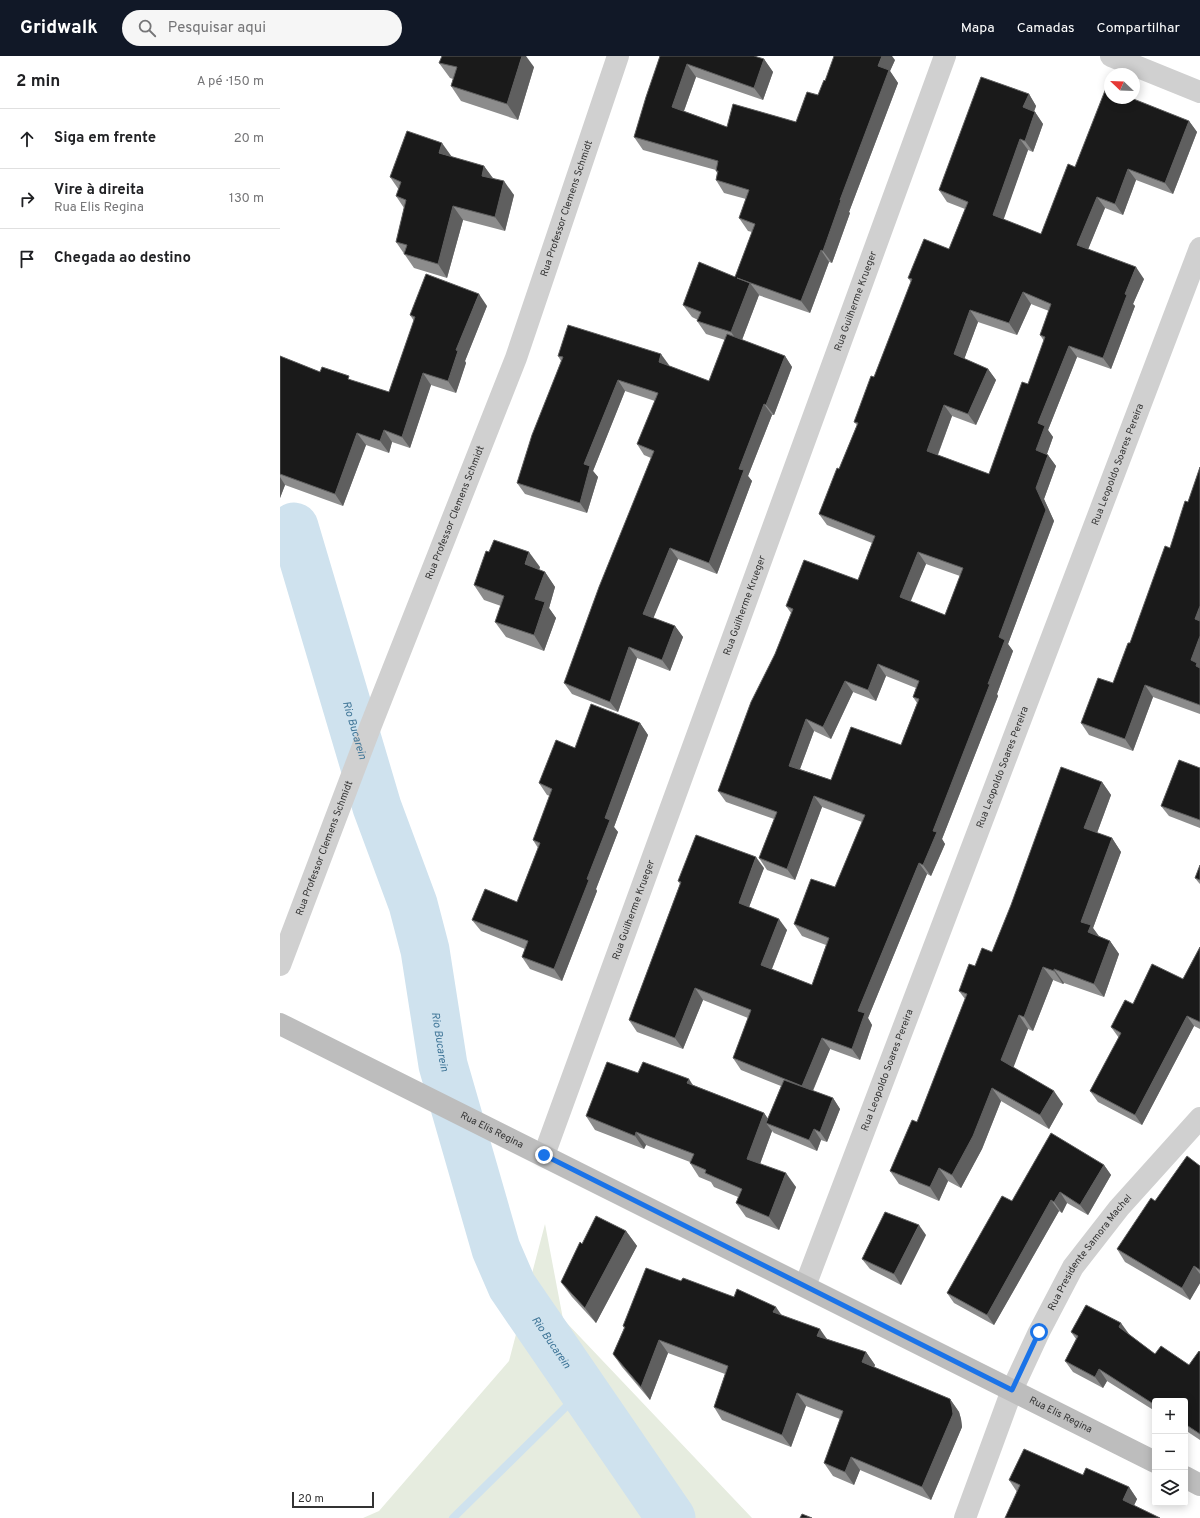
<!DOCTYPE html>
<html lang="pt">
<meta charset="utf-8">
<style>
body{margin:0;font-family:Overpass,sans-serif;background:#f6f6f6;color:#202124}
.controls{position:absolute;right:12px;bottom:12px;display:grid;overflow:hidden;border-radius:4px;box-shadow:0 2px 10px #0003}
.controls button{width:36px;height:36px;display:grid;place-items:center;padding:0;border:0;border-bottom:1px solid #e0e0e0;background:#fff;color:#202124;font:20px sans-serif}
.compass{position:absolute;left:824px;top:12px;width:36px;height:36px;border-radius:50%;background:#fff;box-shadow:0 2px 10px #0003;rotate:293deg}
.scale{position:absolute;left:12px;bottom:10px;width:82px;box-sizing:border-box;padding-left:4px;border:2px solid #333;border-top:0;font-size:11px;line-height:14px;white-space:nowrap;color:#333;-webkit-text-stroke:3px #fff;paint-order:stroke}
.stop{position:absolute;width:12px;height:12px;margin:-9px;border:3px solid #1a73e8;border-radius:50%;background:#fff}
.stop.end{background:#1a73e8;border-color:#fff;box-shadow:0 1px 4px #0008}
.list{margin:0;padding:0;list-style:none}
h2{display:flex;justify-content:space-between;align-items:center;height:52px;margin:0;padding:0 16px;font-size:17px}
h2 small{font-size:13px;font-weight:400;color:#757577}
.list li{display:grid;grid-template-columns:26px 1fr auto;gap:12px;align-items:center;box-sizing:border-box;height:60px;padding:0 16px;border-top:1px solid #e0e0e0}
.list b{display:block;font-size:15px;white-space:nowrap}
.list p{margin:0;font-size:13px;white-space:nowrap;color:#757577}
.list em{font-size:13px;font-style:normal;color:#757577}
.icon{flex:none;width:22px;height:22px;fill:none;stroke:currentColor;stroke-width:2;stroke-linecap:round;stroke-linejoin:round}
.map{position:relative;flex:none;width:920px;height:1462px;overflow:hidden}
header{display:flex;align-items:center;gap:24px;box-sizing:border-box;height:56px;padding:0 20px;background:#111827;color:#fff}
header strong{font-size:19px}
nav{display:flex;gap:22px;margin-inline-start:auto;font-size:14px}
.search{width:280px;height:36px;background:#f6f6f6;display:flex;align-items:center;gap:10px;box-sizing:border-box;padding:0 14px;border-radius:22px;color:#757577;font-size:15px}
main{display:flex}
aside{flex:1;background:#fff}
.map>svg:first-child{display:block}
</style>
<header>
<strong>Gridwalk</strong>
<div class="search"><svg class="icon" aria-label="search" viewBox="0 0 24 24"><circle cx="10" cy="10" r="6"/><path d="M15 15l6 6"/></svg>Pesquisar aqui</div>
<nav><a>Mapa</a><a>Camadas</a><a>Compartilhar</a></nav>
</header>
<main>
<aside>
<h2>2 min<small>A pé · 150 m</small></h2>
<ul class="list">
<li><svg class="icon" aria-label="ahead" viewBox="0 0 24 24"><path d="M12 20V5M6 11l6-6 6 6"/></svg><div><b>Siga em frente</b></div><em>20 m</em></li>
<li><svg class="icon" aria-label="right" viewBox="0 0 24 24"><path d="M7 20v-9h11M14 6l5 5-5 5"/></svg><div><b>Vire à direita</b><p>Rua Elis Regina</p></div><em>130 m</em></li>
<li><svg class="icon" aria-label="arrive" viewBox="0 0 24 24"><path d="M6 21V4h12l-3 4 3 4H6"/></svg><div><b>Chegada ao destino</b></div></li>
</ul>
</aside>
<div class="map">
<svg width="920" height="1462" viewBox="0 0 920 1462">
<rect width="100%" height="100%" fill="#fff"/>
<polygon fill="#e6ecdf" points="265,1168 283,1263 472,1462 83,1462 99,1455 229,1305"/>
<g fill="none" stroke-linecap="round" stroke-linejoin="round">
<polyline stroke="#cfe2ee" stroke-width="8" points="173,1462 303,1334"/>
<path stroke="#cfe2ee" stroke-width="49" id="s1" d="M14,471l83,280 36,97 12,46 18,115 53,184 16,37 159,232"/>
<g stroke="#d0d0d0" stroke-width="22">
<polyline points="831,0 920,36"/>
<path id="s2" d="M0,909l91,-240 145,-367 102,-302"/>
<path id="s3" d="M264,1099l401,-1099"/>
<path id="s4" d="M525,1230l395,-1038"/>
<path id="s5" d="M685,1462l47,-128 27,-58 34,-65 46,-59 81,-90"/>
</g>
<g stroke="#bdbdbd" stroke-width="22">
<path id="s6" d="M0,968l875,438"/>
<polyline points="905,1421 920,1429"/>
</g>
</g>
<g fill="#8c8c8c" fill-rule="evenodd">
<polygon points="380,0 484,3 493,16 483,44 416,21 404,55 447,71 516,66 538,39 545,25 615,4 610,15 618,27 569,156 570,157 552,207 549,206 530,257 478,239 479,239 462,284 505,300 512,311 494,359 492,359 468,420 472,425 437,518 398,503 373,562 395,570 403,581 390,615 357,602 338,656 292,638 284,627 371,402 364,399 357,388 375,345 345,335 313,415 318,421 307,457 245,438 237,427 281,305 278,300 389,309 389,310 429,325 445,284 426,278 417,265 418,264 412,261 403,249 455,221 472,176 468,175 459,162 466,143 444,137 436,124 437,117 436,114 363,94 354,81"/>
<polygon points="159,7 254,11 238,64 181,45 171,30 173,23 170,22"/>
<path d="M749,38l7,12 -2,6h1l8,12 -10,28 -5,-2 -25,69 38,15 34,-67 114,-46 8,11 -24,62 -37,-14 -13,35 -18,-7 -17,41 56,30 -11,25 2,2 -24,63 -34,-12 -29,73 5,7 -6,17 9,12 -12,33 10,22 -46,123 5,7 -16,43 1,2 -56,143 3,5 -14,32 -4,-2 -59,144 4,7 -12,35 -30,-11 -17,42 20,7 7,11 -13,33 -6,-2 -4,11 -43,-18 -2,-2 -12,33 36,23 -17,43 -33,-13 -10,-14 2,-6 -24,-10 -3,-5 -12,-5 -9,-14v-1l-44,-17 -2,4 -49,-19 -9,-14 52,-43 55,12 71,28 4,6 13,-33 -40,-16 -8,-12 15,-40 -45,-18 -20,49 -46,-17 -8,-12 51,-136 -2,-3 86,-13 -15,39 38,23 -15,39 40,16 14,-40 -24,-9 -8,-12 41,-37 27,-65 -40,-15 -27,73 -28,-10 -8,-12 15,-39 -48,-17 -8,-11 57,-137 16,-41 -5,-7 72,-26 14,-37 -45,-18 -8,-11 20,-45 18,-44 -3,-3 20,-45 37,-95 -3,-4 41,-29 16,-40 -18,-7 -8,-12zM751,248l18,7 -9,24 4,6 -16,43 -39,90 -51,-19 14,-39 24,9 20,-45 -8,-11 -24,-10 14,-37 39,13zM646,508l34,12 -15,39 -35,-14zM606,620l30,12 -3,9 4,6 -16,42 -70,35 -31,-11 14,-38 17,8 22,-47 23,9z"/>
<polygon points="171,101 204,110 213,122 234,139 225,175 183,164 167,222 134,212 116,186 124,152 116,140 119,134 110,121"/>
<polygon points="207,250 185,305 186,307 176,337 151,329 130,392 112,386 109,397 86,389 63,450 5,429 0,442 0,300 40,316 72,325 109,336 134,265 130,259"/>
<polygon points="920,411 920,658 873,641 853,695 809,679 801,667 833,627 890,492 908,446"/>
<polygon points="260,511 259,514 265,516 275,531 269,552 276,562 264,595 226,581 215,566 221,550 204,544 194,529"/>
<polygon points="360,667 368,679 334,771 338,776 316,833 317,835 282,925 250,913 242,901 245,893 201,875 192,864 237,846 258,792 253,784 270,740 267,739 259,727 295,692"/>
<polygon points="920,712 920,772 889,760 881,750"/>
<polygon points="822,726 831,739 817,777 832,782 841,796 813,872 819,880 830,885 839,898 824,941 784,927 783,928 773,924 753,975 748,973 733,1011 783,1048 769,1073 721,1045 702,1093 681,1132 668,1125 659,1145 619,1128 610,1115 637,1066 685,943 679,935 695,910 712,896"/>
<polygon points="920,809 920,828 919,827 915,822"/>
<polygon points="920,891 920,973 914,970 862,1069 818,1046 810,1035 839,982 831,971 853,948 903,923"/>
<polygon points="824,1109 831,1119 808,1159 787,1147 782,1157 779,1155 714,1269 674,1247 667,1237 732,1145"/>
<polygon points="920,1110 920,1227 910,1244 845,1206 837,1193 875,1145"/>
<polygon points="346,1175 357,1190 316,1267 292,1241 281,1226 302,1188"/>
<polygon points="646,1179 621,1229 590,1213 582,1203"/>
<polygon points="401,1225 454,1241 501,1259 547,1283 586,1296 595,1309 594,1311 670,1343 679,1356 681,1363 682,1371 651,1444 580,1414 574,1429 553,1420 544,1407 560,1363 526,1350 511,1391 442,1364 434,1351 445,1318 388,1297 370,1344 342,1311 333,1298 344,1272 343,1270"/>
<polygon points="791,1276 849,1278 875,1298 909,1309 920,1296 920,1384 905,1374 905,1345 875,1345 875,1355 827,1325 823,1332 793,1316 785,1305 796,1283"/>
<polygon points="803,1419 849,1431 857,1443 854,1449 737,1436 729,1424"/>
</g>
<g fill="#5f5f5f">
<polygon points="242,0 246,0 254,11 238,64 227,48"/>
<polygon points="602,0 612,0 615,4 610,15 618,27 569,156 570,157 552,207 543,195 560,144 598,10"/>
<polygon points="484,3 493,16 483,44 474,32"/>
<polygon points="407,8 416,21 401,63 392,51"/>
<polygon points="749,38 756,50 751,63 743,51"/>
<polygon points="755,56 763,68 753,96 745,85"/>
<polygon points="909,65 917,76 893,138 885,127"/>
<polygon points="740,83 748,94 721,171 713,159"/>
<polygon points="162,87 172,101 159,97"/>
<polygon points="204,110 214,124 202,120"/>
<polygon points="848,113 856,124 843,159 835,148"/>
<polygon points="224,125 234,139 225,175 215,161"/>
<polygon points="817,141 825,152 805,201 797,189"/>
<polygon points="173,150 183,164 167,222 158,208"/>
<polygon points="541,194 549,206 530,257 521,245"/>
<polygon points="856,211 864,223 853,248 855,250 831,313 823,302 845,238"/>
<polygon points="470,227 479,239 460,289 451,276"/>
<polygon points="743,236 751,248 737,279 729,267"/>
<polygon points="199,238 207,250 185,305 186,307 176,337 168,325 176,294"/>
<polygon points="690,254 698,266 682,309 674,298"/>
<polygon points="789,290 797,301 768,374 773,381 764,406 756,394 758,367"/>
<polygon points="381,298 389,309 386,317 379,306"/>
<polygon points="505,300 512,311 494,359 486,349"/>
<polygon points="708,313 716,324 696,369 688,358"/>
<polygon points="143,317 151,329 130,392 122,381"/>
<polygon points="338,324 345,335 313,415 318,421 307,457 300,447 304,408"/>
<polygon points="484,348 492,359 468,420 472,425 437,518 429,507 459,413"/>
<polygon points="664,349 672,360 655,406 647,395"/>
<polygon points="104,374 112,386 109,397 100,385"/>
<polygon points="77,377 86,389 63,450 55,438"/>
<polygon points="768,399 776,410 764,443 774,465 728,588 733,595 717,638 718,640 662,783 665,788 651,820 643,809 653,775 708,628 719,581 756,432"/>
<polygon points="0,421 5,429 0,442"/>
<polygon points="390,492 398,503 371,568 363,558"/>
<polygon points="249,496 260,511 255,524 245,508"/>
<polygon points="638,496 646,508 628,552 620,541"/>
<polygon points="265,516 275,531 269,552 276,562 264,595 254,579 255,543"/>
<polygon points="920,550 920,570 915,563"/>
<polygon points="395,570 403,581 390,615 382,604"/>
<polygon points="920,580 920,617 911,604"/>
<polygon points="349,591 357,602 338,656 330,646"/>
<polygon points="598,608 606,620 596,645 588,634"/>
<polygon points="565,625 573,636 551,683 543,671"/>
<polygon points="865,629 873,641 853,695 845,683"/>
<polygon points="526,663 534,675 517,721 509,710"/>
<polygon points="360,667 368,679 334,771 338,776 316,833 317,835 282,925 274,913 307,823 325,762"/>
<polygon points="822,726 831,739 814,785 804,772"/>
<polygon points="534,740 542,751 515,824 507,813"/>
<polygon points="832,782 841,796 813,872 820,882 818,890 801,866"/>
<polygon points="476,801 484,812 466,859 459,847"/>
<polygon points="639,807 647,818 588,962 592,969 580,1004 572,993 578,955"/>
<polygon points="499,863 507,874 489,920 481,909"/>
<polygon points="830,885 839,898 824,941 814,928"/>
<polygon points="763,911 773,924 753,975 744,961"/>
<polygon points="774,913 784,927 783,928 774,915"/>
<polygon points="415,932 423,944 403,993 395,982"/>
<polygon points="739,959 748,973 731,1018 721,1004"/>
<polygon points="907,960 914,970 862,1069 855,1059"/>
<polygon points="542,982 550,993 530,1041 522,1030"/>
<polygon points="409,1023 418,1037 407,1027"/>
<polygon points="712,1032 721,1045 702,1093 681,1132 672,1119"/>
<polygon points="774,1035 783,1048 769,1073 760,1059"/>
<polygon points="553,1042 560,1053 547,1086 540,1076"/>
<polygon points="484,1057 493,1070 486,1067 492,1075 477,1116 467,1103"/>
<polygon points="534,1073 541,1084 537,1095 529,1084"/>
<polygon points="356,1076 366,1089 364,1093 355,1080"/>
<polygon points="824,1109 831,1119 808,1159 800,1149"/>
<polygon points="659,1112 668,1125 659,1145 650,1131"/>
<polygon points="506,1117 516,1131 499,1174 489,1161"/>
<polygon points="780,1136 787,1147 782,1157 774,1146"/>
<polygon points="771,1144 779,1155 714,1269 707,1259"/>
<polygon points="639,1169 646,1179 621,1229 614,1218"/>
<polygon points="346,1175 357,1190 316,1267 305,1252"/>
<polygon points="914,1210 920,1218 920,1227 910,1244 902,1232"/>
<polygon points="496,1251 505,1264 493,1256"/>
<polygon points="841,1267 849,1278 847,1283 839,1271"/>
<polygon points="540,1273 549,1286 537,1280"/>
<polygon points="379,1284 388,1297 370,1344 361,1331"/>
<polygon points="586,1296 595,1309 591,1319 582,1306"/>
<polygon points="819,1313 827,1325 823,1332 815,1321"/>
<polygon points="517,1337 526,1350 511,1391 502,1379"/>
<polygon points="670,1343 679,1356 681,1363 682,1371 651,1444 642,1431"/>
<polygon points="571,1401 580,1414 574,1429 565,1416"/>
<polygon points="849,1431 857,1443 851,1456 843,1444"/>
</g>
<g fill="#1a1a1a" stroke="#5f5f5f" fill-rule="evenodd">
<polygon points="162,0 242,0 227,48 171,30 177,11 159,7"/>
<polygon points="380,0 474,0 484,3 474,32 407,8 392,51 447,71 453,48 516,66 527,36 538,39 544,24 545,25 554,0 602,0 598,10 609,14 560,144 561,144 543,195 541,194 521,245 457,222 470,227 451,276 417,265 421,256 403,249 419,206 455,221 475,168 459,162 469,134 436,124 438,115 436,115 438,105 354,81 366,41"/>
<path d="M701,21l48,17 -6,13 12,5 -10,29 -5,-2 -27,76 48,19 27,-70 7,3 31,-79 4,1v9h21l58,23 -24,62 -37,-14 -13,35 -18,-7 -20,48 59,22 -11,27 2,1 -24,63 -34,-12 -31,77 7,3 -9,24 12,5 -12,33 10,22 -47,127 6,3 -17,44h2l-57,147 4,1 -14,33 -4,-2 -61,148 7,2 -13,36 -30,-11 -20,48 -69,-28 18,-48 -56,-22 -20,50 -46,-18 52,-138 -3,-1 18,-46 60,22 -17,46 40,16 -18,46 51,20 17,-47 -35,-14 17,-45 24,8 30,-72 -51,-19 -27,73 -28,-11 18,-46 -59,-21 33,-89 24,-48 18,-45 -7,-3 18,-46 54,20 17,-44 -56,-22 18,-46 2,1 19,-46 -4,-1 17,-46 3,1 38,-98 -4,-1 16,-39 25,10 19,-47 -29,-12zM743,236l28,12 -11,31 5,2 -17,47 -6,-2 -33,92 -62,-23 17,-46 24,9 20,-45 -34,-15 16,-44 39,13zM638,496l45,16 -18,47 -45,-18zM598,608l41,17 -6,16 6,2 -18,46 -50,-18 -20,53 -42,-14 17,-47 17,8 22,-46 23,9z"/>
<polygon points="127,75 162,87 159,97 204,110 202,120 224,125 215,161 173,150 158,208 124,198 127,189 116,186 126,144 116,140 121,126 110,121"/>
<polygon points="146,218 199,238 176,294 178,295 168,325 143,317 122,381 104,374 100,385 77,377 55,438 0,418 0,300 40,316 42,311 69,320 68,323 109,336 135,261 130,259"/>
<polygon points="288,269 381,298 379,306 429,325 447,278 505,300 486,349 484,348 459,413 464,414 429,507 390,492 363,558 395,570 382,604 349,591 330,646 284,627 319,531 374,395 357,388 378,337 338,324 304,408 310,410 300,447 237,427 252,379 283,301 278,300"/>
<polygon points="920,411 920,550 915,563 920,565 920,580 911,604 917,607 916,610 920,612 920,649 865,629 845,683 801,667 818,622 833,627 848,587 850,587 885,490 890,492 905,445 908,446"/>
<polygon points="214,484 249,496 245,508 265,516 255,543 265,546 254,579 215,566 224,540 194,529 206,495 209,496"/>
<polygon points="311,648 360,667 325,762 330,764 307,823 309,824 274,913 242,901 248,885 192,864 205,833 237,846 260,787 253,784 272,733 259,727 276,684 295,692"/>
<polygon points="899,704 920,712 920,764 881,750"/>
<polygon points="781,711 822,726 804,772 832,782 801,866 811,869 808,876 830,885 814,928 774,913 774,915 763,911 744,961 739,959 721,1004 774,1035 760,1059 712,1032 693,1080 672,1119 659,1112 650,1131 610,1115 632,1064 637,1066 665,994 687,938 679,935 689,908 695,910 702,892 712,896 731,849"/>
<polygon points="920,809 920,824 915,822"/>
<polygon points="920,891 920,966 907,960 855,1059 810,1035 841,977 831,971 845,944 853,948 872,908 903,923"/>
<polygon points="327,1006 358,1017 363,1006 409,1023 407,1027 484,1057 467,1103 506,1117 489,1161 456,1147 462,1133 425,1117 426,1114 410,1107 414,1098 356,1076 355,1080 306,1060"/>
<polygon points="504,1024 553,1042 540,1076 534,1073 529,1084 486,1067"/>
<polygon points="771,1077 824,1109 800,1149 780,1136 774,1146 771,1144 707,1259 667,1237 722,1140 732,1145"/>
<polygon points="907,1100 920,1110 920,1214 914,1210 902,1232 837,1193 871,1142 875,1145"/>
<polygon points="605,1156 639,1169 614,1218 582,1203"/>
<polygon points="316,1160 346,1175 305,1252 281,1226 300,1186 302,1188"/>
<polygon points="366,1212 401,1225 403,1222 454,1241 457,1233 496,1251 493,1256 540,1273 537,1280 586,1296 582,1306 670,1343 672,1351 673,1358 642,1431 571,1401 565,1416 544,1407 563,1355 517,1337 502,1379 434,1351 448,1310 379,1284 361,1331 333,1298 345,1271 343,1270"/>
<polygon points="806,1249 841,1267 839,1271 875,1298 881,1290 909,1309 919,1295 920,1296 920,1378 905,1368 905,1345 875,1345 875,1349 819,1313 815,1321 785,1305 798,1280 791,1276"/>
<polygon points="744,1393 803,1419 806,1412 849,1431 843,1444 880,1462 725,1462 740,1429 729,1424"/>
<polygon points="522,1458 532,1462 520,1462"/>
</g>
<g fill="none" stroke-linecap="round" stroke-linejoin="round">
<polyline stroke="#1a73e8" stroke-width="5" points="264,1099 732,1334 759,1276"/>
</g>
<g text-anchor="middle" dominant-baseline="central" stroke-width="4" stroke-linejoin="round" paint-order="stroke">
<g font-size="10" fill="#333" stroke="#fff">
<text stroke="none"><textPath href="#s2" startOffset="809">Rua Professor Clemens Schmidt</textPath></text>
<text stroke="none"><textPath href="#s3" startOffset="909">Rua Guilherme Krueger</textPath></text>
<text stroke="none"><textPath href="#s4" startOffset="879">Rua Leopoldo Soares Pereira</textPath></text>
<text stroke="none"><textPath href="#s2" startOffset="485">Rua Professor Clemens Schmidt</textPath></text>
<text stroke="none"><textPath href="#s3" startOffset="585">Rua Guilherme Krueger</textPath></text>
<text stroke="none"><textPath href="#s4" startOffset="555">Rua Leopoldo Soares Pereira</textPath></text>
<text stroke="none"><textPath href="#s2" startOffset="125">Rua Professor Clemens Schmidt</textPath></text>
<text stroke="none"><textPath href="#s3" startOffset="261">Rua Guilherme Krueger</textPath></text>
<text stroke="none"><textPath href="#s4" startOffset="231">Rua Leopoldo Soares Pereira</textPath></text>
<text stroke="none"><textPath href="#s6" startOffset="237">Rua Elis Regina</textPath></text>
<text stroke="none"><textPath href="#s5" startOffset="295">Rua Presidente Samora Machel</textPath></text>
<text stroke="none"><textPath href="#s6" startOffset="873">Rua Elis Regina</textPath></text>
</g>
<g font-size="11" font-style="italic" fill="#3f7597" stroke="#fff">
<text stroke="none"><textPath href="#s1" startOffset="212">Rio Bucarein</textPath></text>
<text stroke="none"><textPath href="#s1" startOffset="536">Rio Bucarein</textPath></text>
<text stroke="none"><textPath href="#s1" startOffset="860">Rio Bucarein</textPath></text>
</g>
</g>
</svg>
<div class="controls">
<button>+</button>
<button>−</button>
<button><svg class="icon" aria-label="layers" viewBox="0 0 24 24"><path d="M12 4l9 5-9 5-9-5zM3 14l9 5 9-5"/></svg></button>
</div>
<svg class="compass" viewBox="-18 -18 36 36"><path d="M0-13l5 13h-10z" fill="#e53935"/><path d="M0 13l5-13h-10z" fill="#757577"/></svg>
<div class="scale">20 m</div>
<div class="stop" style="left:759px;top:1276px"></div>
<div class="stop end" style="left:264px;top:1099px"></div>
</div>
</main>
